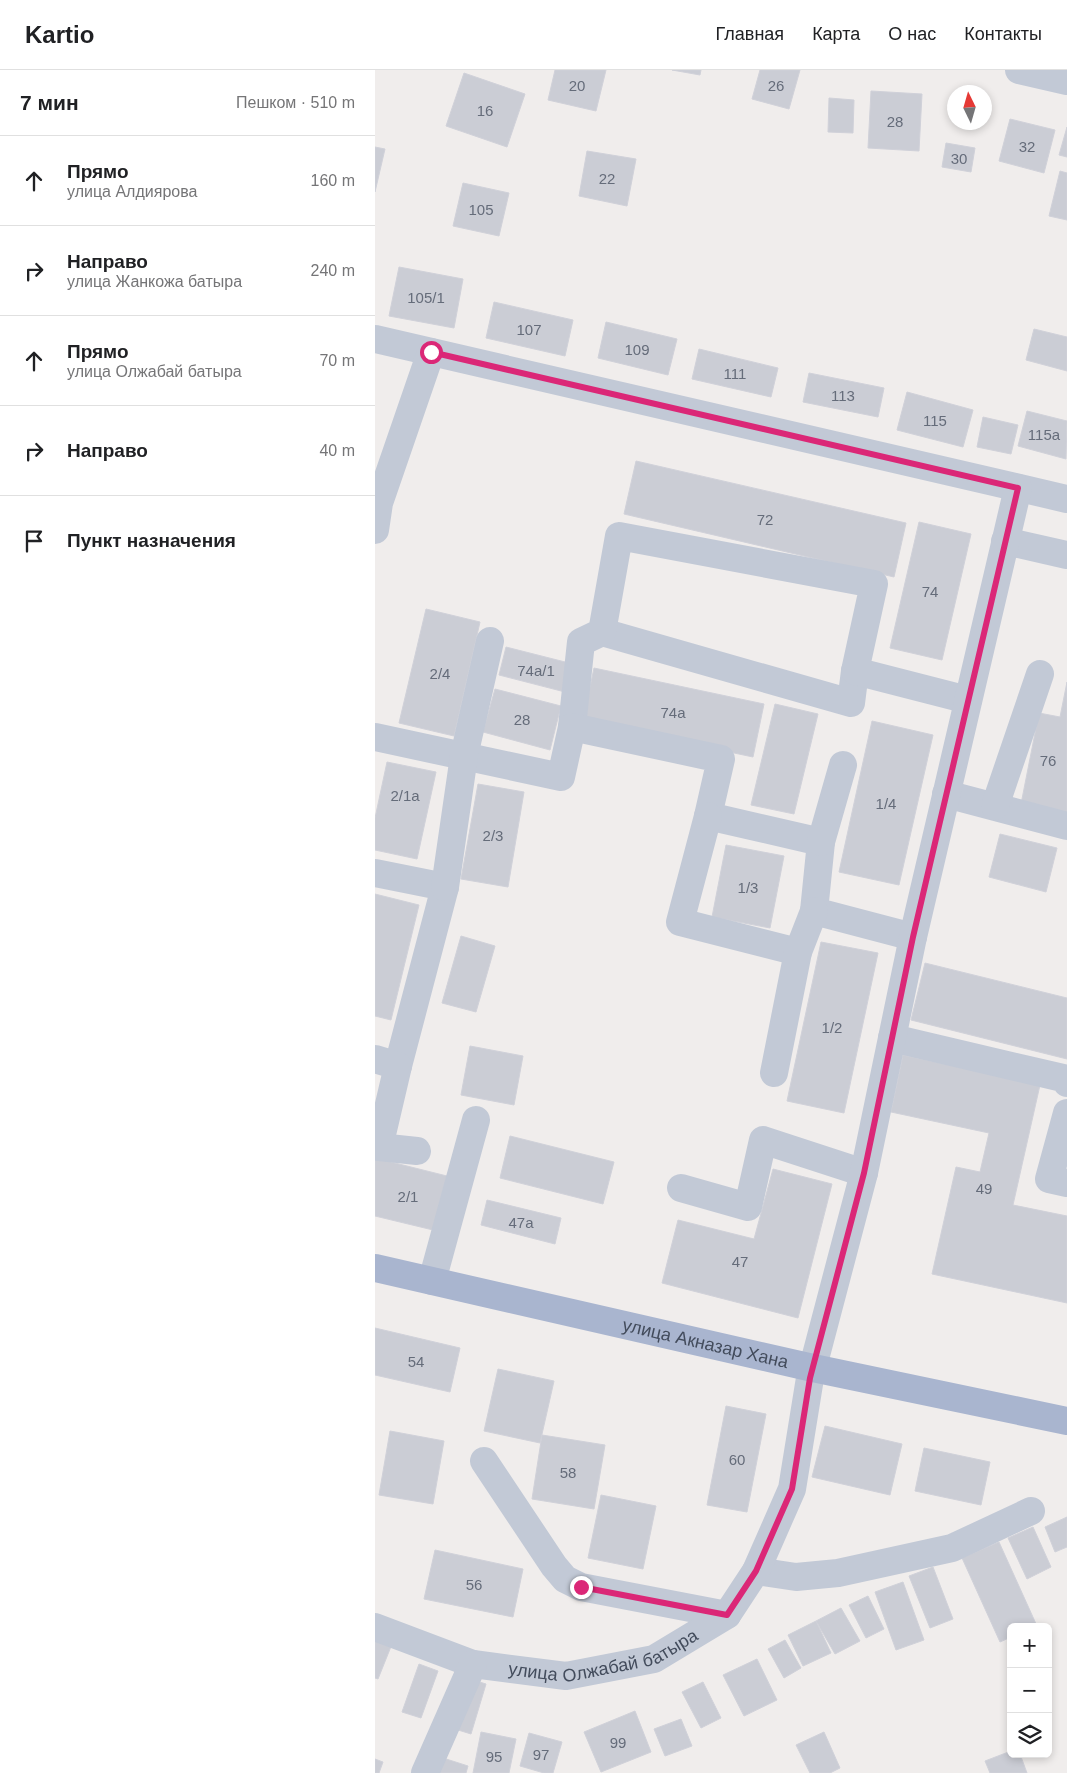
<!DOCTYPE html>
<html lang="ru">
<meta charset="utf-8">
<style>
body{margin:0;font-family:Helvetica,sans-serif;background:#f2f2f2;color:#202124}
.controls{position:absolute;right:15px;bottom:15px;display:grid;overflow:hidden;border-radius:8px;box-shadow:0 2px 8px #0003}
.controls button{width:45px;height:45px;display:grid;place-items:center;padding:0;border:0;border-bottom:1px solid #e0e0e0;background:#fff;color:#202124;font:25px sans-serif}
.compass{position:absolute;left:572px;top:15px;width:45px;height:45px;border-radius:50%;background:#fff;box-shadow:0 2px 8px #0003;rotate:355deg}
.stop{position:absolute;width:15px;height:15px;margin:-11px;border:4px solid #db2777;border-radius:50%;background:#fff}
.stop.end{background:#db2777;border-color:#fff;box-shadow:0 1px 5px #0008}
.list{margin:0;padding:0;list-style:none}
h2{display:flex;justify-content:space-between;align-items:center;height:65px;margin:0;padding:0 20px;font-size:21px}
h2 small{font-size:16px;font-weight:400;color:#757577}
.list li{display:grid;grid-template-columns:32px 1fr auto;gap:15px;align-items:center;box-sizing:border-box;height:90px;padding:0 20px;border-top:1px solid #e0e0e0}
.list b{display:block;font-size:19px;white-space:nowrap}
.list p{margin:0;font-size:16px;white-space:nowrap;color:#757577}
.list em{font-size:16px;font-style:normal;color:#757577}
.icon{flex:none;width:28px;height:28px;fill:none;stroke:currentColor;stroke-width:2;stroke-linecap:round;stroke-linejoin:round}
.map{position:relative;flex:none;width:692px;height:1703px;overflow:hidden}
header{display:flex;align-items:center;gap:30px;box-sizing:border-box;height:70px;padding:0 25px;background:#fff;border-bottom:1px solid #e0e0e0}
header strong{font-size:24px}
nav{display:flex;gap:28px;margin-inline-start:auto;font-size:18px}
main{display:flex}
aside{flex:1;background:#fff}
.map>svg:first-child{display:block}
</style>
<header>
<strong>Kartio</strong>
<nav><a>Главная</a><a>Карта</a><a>О нас</a><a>Контакты</a></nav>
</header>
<main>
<aside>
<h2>7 мин<small>Пешком · 510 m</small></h2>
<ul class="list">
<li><svg class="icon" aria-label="ahead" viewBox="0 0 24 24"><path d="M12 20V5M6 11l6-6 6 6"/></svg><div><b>Прямо</b><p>улица Алдиярова</p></div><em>160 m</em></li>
<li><svg class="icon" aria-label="right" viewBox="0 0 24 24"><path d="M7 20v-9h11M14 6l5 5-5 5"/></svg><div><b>Направо</b><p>улица Жанкожа батыра</p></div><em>240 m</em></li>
<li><svg class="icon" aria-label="ahead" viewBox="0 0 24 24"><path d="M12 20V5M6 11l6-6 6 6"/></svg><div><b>Прямо</b><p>улица Олжабай батыра</p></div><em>70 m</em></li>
<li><svg class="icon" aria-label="right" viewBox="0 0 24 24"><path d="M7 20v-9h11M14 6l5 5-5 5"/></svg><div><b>Направо</b></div><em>40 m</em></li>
<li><svg class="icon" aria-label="arrive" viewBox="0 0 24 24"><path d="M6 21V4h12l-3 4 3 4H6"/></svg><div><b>Пункт назначения</b></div></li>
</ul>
</aside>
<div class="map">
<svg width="692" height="1703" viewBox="0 0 692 1703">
<rect width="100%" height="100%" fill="#f0edec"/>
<g fill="#cbcdd5" stroke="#d0d1d9">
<polygon points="180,0 231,0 221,41 173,30"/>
<polygon points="297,0 326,0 325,5"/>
<polygon points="385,0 425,0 414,39 377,29"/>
<polygon points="89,3 150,24 132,77 71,56"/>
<polygon points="496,21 547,24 544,81 493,78"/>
<polygon points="454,28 479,30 478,63 453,62"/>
<polygon points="635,49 680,60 669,103 624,91"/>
<polygon points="692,57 692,87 684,85"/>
<polygon points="571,73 600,78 596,102 567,97"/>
<polygon points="0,77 10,79 0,122"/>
<polygon points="212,81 261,89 252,136 204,126"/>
<polygon points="685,101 692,103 692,150 674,146"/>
<polygon points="88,113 134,123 124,166 78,156"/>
<polygon points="24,197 88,209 79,258 14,246"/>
<polygon points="119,232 198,250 190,286 111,268"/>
<polygon points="231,252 302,269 293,305 223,288"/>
<polygon points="659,259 692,267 692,301 651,290"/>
<polygon points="324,279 403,298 396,327 317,309"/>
<polygon points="434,303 509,318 503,347 428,332"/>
<polygon points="532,322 598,340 588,377 522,360"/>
<polygon points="652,341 692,351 691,389 643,376"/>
<polygon points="608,347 643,355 636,384 602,377"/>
<polygon points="261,391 531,453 519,507 249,444"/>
<polygon points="544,452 596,464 567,590 515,578"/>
<polygon points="51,539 105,552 79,666 24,653"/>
<polygon points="131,577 198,594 190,622 124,605"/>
<polygon points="219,598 389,634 378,687 208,651"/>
<polygon points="692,612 692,743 646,734 664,643 685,647"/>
<polygon points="120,619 186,636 175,680 108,662"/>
<polygon points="400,634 443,644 419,744 376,735"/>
<polygon points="497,651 558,665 524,815 464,802"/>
<polygon points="12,692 61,702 42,789 0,780 0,748"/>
<polygon points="103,714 149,722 133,817 86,809"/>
<polygon points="625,764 682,778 671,822 614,807"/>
<polygon points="351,775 409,786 395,858 337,847"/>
<polygon points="0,824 44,835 16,950 0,946"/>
<polygon points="86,866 120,876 101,942 67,933"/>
<polygon points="446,872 503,883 469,1043 412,1031"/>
<polygon points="550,893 692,928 692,989 536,950"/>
<polygon points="95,976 148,986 139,1035 86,1025"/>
<polygon points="528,985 665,1015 638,1135 692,1146 692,1233 557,1204 581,1097 605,1102 614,1063 516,1042"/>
<polygon points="135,1066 239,1092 228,1134 125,1108"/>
<polygon points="0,1088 72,1106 58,1160 0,1146"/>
<polygon points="398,1099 457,1114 423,1248 287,1213 303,1150 379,1169"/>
<polygon points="112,1130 186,1148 180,1174 106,1155"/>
<polygon points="0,1258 85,1278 75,1322 0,1305"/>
<polygon points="123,1299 179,1311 165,1373 109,1361"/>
<polygon points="351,1336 391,1344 372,1442 332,1435"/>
<polygon points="450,1356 527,1374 515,1425 437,1407"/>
<polygon points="15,1361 69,1371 58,1434 4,1425"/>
<polygon points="167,1365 230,1375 219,1439 157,1429"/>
<polygon points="549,1378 615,1392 606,1435 540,1421"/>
<polygon points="226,1425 281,1436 268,1499 213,1488"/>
<polygon points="692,1447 692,1477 680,1482 670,1457"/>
<polygon points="658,1457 676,1497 652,1509 633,1468"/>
<polygon points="624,1472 662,1556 636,1557 636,1567 625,1572 587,1488"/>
<polygon points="60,1480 148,1499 138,1547 49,1529"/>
<polygon points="558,1497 578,1549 555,1558 534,1506"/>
<polygon points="528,1512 549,1570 521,1580 500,1522"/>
<polygon points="493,1526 509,1559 491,1568 474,1535"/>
<polygon points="466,1538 485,1571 460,1584 441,1551"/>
<polygon points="441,1551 456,1583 428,1596 413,1565"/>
<polygon points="0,1561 19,1569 3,1609 0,1608"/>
<polygon points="410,1570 426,1598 409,1608 393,1579"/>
<polygon points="382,1589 402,1630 369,1646 348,1605"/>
<polygon points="44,1594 63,1601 46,1648 27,1642"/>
<polygon points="95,1609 111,1614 96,1664 80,1659"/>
<polygon points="328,1612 346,1648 326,1658 307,1622"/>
<polygon points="260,1641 276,1682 226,1702 209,1662"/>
<polygon points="306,1649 317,1676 290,1686 279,1659"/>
<polygon points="106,1662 141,1669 134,1703 98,1703"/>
<polygon points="449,1662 465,1698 455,1703 435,1703 421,1675"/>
<polygon points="154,1663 187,1672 178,1703 169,1703 145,1696"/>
<polygon points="636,1681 636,1684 645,1684 652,1703 615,1703 610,1691"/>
<polygon points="65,1687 93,1696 91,1703 60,1703"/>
<polygon points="0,1689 8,1692 4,1703 0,1703"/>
</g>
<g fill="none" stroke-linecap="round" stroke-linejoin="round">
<g stroke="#c2c9d6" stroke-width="28">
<polyline points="644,0 692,11"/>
<polyline points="0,269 692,429"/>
<polyline points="0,460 4,433 56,282"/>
<polyline points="630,471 692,485"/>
<polyline points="227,562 476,633 480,601"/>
<polyline points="197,657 206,572 227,562 244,466 499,514 480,601 593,630"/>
<polyline points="0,667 186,707 197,657 346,689 333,746 446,772 439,841 538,867"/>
<polyline points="571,724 692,756"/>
<polyline points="620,736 665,604"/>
<polyline points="333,746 305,852 423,882"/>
<polyline points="446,772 468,695"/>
<polyline points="0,803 70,817 23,996"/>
<polyline points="70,817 89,686 115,571"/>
<polyline points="517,968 692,1009 692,1013"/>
<polyline points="0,989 23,996 4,1077 42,1081"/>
<polyline points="399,1003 423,882 439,841"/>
<polyline points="692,1043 674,1109 692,1113"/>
<polyline points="306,1118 373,1137 388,1070 489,1103"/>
<polyline points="57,1211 101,1050"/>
<polyline points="109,1391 179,1496 190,1509 206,1517 352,1545"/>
<polyline points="381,1501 421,1507 463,1503 577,1478 656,1441"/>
<path id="s1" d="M0,1557l98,37 93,12 88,-17 73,-44 29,-44 36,-82 18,-111 54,-205 49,-236 105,-449"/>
<polyline points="50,1703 98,1594"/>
</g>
<path stroke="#a9b5cf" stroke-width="28" id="s2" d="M0,1198l438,100 254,53"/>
</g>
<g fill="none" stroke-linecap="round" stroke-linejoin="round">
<polyline stroke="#db2777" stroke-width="6" points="56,282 643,418 538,867 489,1103 435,1308 417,1419 381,1501 352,1545 206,1517"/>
</g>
<g text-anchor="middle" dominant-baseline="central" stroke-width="4" stroke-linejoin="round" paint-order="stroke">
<g font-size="15" fill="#656c7a">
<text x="202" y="15">20</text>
<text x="401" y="15">26</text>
<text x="110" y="40">16</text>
<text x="520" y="51">28</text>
<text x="652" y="76">32</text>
<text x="584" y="88">30</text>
<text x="232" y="108">22</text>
<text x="106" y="139">105</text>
<text x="51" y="227">105/1</text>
<text x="154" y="259">107</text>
<text x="262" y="279">109</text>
<text x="360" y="303">111</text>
<text x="468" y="325">113</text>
<text x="560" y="350">115</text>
<text x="669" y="364">115а</text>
<text x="390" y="449">72</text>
<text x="555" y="521">74</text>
<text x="161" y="600">74а/1</text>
<text x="65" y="603">2/4</text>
<text x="298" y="642">74а</text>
<text x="147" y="649">28</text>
<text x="673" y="690">76</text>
<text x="30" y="725">2/1а</text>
<text x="511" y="733">1/4</text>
<text x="118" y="765">2/3</text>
<text x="373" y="817">1/3</text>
<text x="457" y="957">1/2</text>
<text x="609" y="1118">49</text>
<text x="33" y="1126">2/1</text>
<text x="146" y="1152">47а</text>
<text x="365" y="1191">47</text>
<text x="41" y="1291">54</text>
<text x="362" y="1389">60</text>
<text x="193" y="1402">58</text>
<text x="99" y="1514">56</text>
<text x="243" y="1672">99</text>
<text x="166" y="1684">97</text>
<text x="119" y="1686">95</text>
</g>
<g font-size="18" fill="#434c5c" stroke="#fff">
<text stroke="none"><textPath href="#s2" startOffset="339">улица Акназар Хана</textPath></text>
<text stroke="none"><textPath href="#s1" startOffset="239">улица Олжабай батыра</textPath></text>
</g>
</g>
</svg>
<div class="controls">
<button>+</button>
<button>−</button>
<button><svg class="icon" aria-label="layers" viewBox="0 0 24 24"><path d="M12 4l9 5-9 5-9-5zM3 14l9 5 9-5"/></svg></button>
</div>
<svg class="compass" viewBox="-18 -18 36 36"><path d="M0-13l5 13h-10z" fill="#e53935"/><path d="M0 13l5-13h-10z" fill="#757577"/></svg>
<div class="stop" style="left:56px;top:282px"></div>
<div class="stop end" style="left:206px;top:1517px"></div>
</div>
</main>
